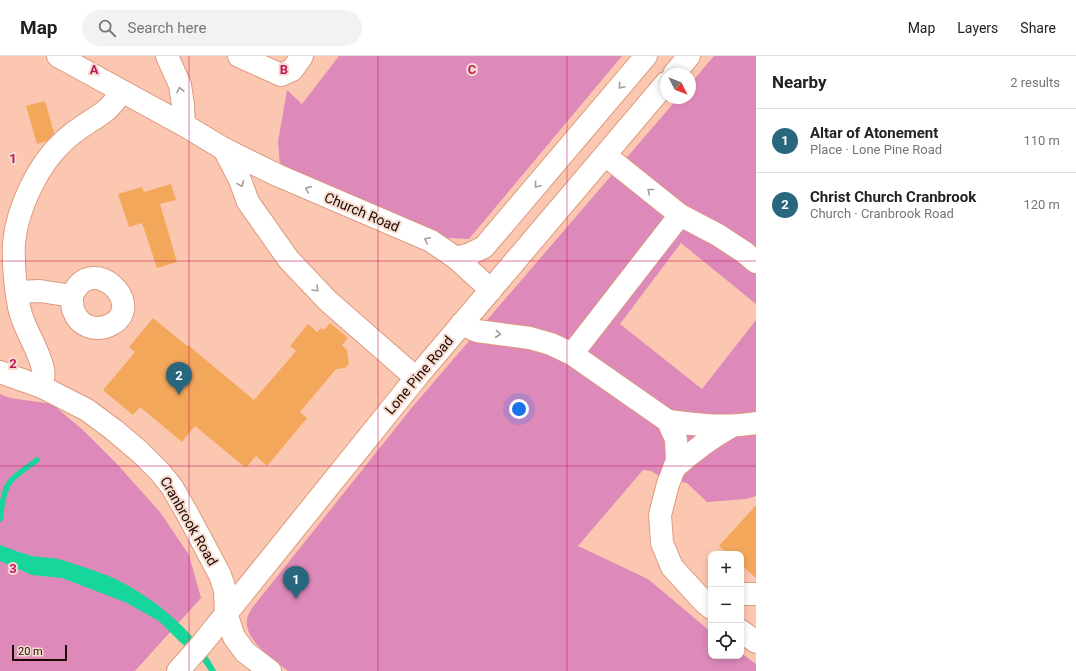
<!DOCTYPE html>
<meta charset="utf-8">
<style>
body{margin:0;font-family:Roboto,sans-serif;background:#f2f2f2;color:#222}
.controls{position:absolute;right:12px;bottom:12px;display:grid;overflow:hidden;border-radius:8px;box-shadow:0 2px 6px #0003}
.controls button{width:36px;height:36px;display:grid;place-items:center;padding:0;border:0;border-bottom:1px solid #e0e0e0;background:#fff;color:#222;font:20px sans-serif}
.compass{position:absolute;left:660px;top:12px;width:36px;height:36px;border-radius:50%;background:#fff;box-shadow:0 2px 6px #0003;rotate:132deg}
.scale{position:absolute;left:12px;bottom:10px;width:55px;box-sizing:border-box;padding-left:4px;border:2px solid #1e0801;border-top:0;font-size:11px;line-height:14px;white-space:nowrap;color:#1e0801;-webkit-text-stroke:3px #f6dbcf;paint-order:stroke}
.you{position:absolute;left:519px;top:353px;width:14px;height:14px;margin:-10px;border:3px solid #fff;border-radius:50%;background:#1a73e8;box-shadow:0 0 0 6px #1a73e833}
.badge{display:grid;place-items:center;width:26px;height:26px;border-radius:50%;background:#28677d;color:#fff;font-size:13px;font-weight:700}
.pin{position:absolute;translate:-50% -33px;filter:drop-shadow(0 1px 2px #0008)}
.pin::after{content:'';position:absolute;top:21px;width:14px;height:12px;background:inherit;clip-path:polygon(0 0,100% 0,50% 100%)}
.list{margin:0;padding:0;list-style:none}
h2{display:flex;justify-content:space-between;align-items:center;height:52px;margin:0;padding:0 16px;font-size:17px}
h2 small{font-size:13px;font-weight:400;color:#767676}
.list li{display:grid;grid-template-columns:26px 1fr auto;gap:12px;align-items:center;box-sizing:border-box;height:64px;padding:0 16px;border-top:1px solid #e0e0e0}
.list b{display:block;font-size:15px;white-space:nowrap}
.list p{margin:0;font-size:13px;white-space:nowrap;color:#767676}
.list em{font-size:13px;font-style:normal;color:#767676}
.icon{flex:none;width:22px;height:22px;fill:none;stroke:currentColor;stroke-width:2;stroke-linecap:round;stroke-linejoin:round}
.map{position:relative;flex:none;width:756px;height:615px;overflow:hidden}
header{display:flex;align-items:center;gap:24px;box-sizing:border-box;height:56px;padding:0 20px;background:#fff;border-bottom:1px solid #e0e0e0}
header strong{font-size:19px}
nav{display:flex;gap:22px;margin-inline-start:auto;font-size:14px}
.search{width:280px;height:36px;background:#f2f2f2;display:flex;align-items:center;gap:10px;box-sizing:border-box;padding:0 14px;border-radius:22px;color:#767676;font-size:15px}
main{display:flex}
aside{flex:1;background:#fff}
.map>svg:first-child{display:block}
</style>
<header>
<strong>Map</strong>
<div class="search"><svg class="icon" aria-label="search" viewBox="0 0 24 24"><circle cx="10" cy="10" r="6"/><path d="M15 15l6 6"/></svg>Search here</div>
<nav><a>Map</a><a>Layers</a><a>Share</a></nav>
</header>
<main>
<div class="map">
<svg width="756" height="615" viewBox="0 0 756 615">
<rect width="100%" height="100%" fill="#fcc7b0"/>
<g fill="#dd89ba">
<polygon points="339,0 622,0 469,183 448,182 280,110 278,86 287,34 302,48"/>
<path d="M714,0h42v248l-75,-61 -61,81 82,65 54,-69v176l-10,3 -39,3 -20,-19 -22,-4 -14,-8 -8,-1 -65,76 70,33 63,53v24h30v-3l15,11v7h-468c-14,-11 -44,-31 -41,-51 0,-4 3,-8 5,-12l162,-203 264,-307h12v-14z"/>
<polygon points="0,338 10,342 52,348 83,374 117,408 160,456 189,499 201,542 135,615 0,615"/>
</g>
<path fill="#16d69b" d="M0,489c11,4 21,8 32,11 10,2 20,1 30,4 21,7 43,13 63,24 35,19 73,51 91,87h-7l-8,-12 -22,-18 -20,-20 -34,-19 -63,-24 -30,-3 -32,-14z"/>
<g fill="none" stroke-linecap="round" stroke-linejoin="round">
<path stroke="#16d69b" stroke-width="5.5" d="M0,463c2,-11 2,-24 8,-34 5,-10 21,-18 29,-25"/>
</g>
<g fill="#f3a75a">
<polygon points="45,45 54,77 47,85 37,88 26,50"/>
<polygon points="171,128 176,144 160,148 177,206 157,212 142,167 129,171 118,138 142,131 144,136"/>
<polygon points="153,262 187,290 188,289 254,344 296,295 290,290 308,268 317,276 321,272 324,274 330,267 348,282 342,289 347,294 349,308 345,312 336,313 300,356 307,362 267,410 256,400 246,412 195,370 182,386 140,351 133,359 103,334 135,296 129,291"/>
<polygon points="756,449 756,522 741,509 741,498 728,498 719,490"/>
</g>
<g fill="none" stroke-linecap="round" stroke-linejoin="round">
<defs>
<g id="minor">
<polyline points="58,0 184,69 224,93 277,119 431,185 456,202 491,234"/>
<polyline points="167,0 180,29 183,49 184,69"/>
<polyline points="239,0 281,19 292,14 302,0"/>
<polyline points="674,18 689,0"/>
<polyline points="224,93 240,124 248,146 289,204 328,245 416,322"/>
<polyline points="605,99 680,159 718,179 744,196 756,206"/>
<polyline points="456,202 470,198 484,191 646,0"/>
<path d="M17,236l23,-1 32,5c0,4 0,9 1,13 5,17 23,24 39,15 35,-20 -21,-74 -40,-28"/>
<polyline points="461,268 477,275 530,282 551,288 572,298 668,365 676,383 677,405 668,428 660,459 662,487 672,511 704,546 711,552"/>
<polyline points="572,298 680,159"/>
<polyline points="0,316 42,331 87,354 114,374 140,396 160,416 172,431 187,457 220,519 225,534 226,557 234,581 245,596 270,615"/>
<path d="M42,331c1,-5 2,-12 1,-18 -5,-22 -20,-41 -24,-62 -4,-22 -6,-43 -5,-64 3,-34 24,-79 50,-102 12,-12 26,-19 40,-29 7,-5 12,-13 18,-20"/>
<path d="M668,365c29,4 59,7 88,2"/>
<path d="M674,412c18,-16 36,-30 58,-42"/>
<polyline points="741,538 756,538"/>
<polyline points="741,575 756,586"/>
<polyline points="178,615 201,589 416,322 666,27"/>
</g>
</defs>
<use href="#minor" stroke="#db9b7f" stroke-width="24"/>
<use href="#minor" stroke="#fff" stroke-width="22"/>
</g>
<defs><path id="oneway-chevron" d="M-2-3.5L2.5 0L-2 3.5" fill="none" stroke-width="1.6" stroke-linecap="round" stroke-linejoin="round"/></defs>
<g stroke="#a59c99">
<use href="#oneway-chevron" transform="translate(621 30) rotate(130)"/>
<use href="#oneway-chevron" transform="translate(180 34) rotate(-103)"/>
<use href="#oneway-chevron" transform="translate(241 128) rotate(68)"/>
<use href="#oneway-chevron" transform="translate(537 129) rotate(130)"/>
<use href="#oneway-chevron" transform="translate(308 133) rotate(-156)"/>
<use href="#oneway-chevron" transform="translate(650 135) rotate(-141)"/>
<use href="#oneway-chevron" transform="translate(427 184) rotate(-153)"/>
<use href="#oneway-chevron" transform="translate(316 233) rotate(45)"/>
<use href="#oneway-chevron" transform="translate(498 278) rotate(6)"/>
</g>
<path fill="none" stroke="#c2185b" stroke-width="1" stroke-opacity="0.55" d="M189,0v615M378,0v615M567,0v615M0,205h756M0,410h756"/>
<g text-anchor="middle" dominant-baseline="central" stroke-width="4" stroke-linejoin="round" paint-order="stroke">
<g font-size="14" fill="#1e0801" stroke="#f6dbcf">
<text transform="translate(362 156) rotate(23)">Church Road</text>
<text transform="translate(419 319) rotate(-50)">Lone Pine Road</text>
<text transform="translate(189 465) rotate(60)">Cranbrook Road</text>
</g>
</g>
<g font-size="13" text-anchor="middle" font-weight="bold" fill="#c2185b" stroke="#f6dbcf" stroke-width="4" stroke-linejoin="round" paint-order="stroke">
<text x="94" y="18">A</text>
<text x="284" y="18">B</text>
<text x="472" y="18">C</text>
<text x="13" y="107">1</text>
<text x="13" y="312">2</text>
<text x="13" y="517">3</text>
</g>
</svg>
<div class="controls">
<button>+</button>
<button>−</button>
<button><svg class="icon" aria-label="locate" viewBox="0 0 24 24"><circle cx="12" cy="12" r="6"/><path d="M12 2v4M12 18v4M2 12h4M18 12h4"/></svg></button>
</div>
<svg class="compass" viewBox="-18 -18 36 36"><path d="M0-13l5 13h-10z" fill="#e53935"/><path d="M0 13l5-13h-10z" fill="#767676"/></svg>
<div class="scale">20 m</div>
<div class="you"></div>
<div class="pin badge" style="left:296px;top:543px">1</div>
<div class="pin badge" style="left:179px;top:339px">2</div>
</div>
<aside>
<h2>Nearby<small>2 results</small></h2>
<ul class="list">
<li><span class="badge">1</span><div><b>Altar of Atonement</b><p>Place · Lone Pine Road</p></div><em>110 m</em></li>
<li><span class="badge">2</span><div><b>Christ Church Cranbrook</b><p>Church · Cranbrook Road</p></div><em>120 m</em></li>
</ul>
</aside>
</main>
